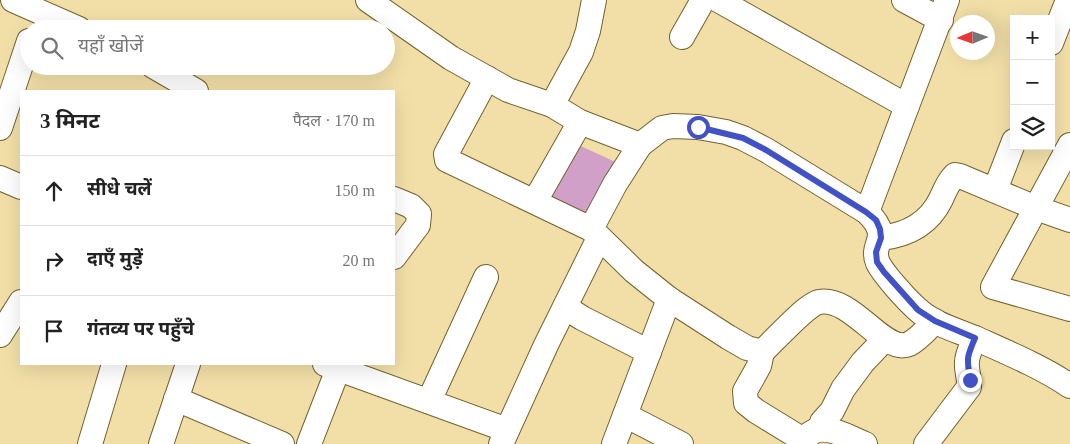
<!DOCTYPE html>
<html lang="hi">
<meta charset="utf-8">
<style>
body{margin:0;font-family:"Times New Roman","Noto Sans Devanagari",serif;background:#f2f2f2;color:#222}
.controls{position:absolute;right:15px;top:15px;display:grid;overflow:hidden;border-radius:0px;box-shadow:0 5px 20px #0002}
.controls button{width:45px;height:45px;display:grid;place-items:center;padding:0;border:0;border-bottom:1px solid #e0e0e0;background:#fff;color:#222;font:25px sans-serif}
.compass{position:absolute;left:950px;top:15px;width:45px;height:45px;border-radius:50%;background:#fff;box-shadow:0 5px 20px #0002;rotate:268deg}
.stop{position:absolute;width:15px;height:15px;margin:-11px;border:4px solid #4052c6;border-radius:50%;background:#fff}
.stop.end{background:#4052c6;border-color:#fff;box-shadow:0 1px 5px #0008}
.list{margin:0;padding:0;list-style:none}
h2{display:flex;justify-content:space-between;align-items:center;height:65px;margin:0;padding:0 20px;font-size:21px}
h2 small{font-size:16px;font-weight:400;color:#767676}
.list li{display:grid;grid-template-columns:32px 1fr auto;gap:15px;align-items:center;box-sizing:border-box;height:70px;padding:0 20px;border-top:1px solid #e0e0e0}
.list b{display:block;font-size:19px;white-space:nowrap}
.list em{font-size:16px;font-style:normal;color:#767676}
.icon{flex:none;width:28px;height:28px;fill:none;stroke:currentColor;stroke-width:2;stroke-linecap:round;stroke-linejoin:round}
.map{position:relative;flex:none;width:1070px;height:444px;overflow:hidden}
.search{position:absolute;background:#fff;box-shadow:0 5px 20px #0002;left:20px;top:20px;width:375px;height:55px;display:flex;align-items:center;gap:12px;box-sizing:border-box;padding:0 18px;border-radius:28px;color:#767676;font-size:19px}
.panel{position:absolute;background:#fff;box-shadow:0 5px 20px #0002;left:20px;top:90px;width:375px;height:275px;border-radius:0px}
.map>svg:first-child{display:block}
</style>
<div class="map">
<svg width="1070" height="444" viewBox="0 0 1070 444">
<rect width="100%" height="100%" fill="#f2dfa8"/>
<polygon fill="#d0a0c9" points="572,142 620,164 594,220 547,197"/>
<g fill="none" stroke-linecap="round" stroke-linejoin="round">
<defs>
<g id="minor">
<polyline points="13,0 79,29"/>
<polyline points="368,0 451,58 508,90 552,105 580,122 640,145"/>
<polyline points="718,0 907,106"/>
<polyline points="904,0 941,20"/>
<polyline points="682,37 703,0"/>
<polyline points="1051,43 1068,0"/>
<polyline points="153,66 196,91"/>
<path d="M487,78l-41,76 1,6 144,69 43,42 35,28 59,38 19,11 15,4c12,-11 44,-47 57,-50 34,-6 65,53 90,42 10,-5 18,-15 26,-23"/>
<polyline points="552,105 581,52 588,31 594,0"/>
<polyline points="0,128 29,41"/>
<polyline points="1070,145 993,287 1070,309"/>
<polyline points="0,178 21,187"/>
<polyline points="995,190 1014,141"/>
<polyline points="394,199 411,206 419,214 418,225 394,257"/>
<polyline points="535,201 580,122"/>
<polyline points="867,212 947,0"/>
<path d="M591,229l24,-45 25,-39 22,-17 11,-2 25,1 28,5 17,6 23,12 101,62c27,27 2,30 11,51 6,12 29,37 39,46 16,15 39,21 58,29 31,14 67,29 95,48"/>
<path d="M881,238c26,-3 48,-14 60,-39 4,-9 7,-17 14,-24l5,1 76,32 34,12"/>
<polyline points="565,307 582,318 649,352"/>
<polyline points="0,335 21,302"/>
<polyline points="762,352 759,366 745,391 746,403 756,411 805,441"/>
<polyline points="325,364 507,430"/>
<polyline points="176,399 282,444"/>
<polyline points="429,401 486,277"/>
<polyline points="625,415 681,444"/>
<polyline points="821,429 822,422 832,411 843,389 863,362 885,339"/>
<path d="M808,436c13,-16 42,2 57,8"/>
<polyline points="90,444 114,364"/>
<polyline points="161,444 188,364"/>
<polyline points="309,444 340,364"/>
<polyline points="501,444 546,345 599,238"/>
<polyline points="614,444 669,299"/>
<path d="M926,444l43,-57c1,-8 -3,-17 -2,-25 0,-8 5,-16 8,-24"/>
</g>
</defs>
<use href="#minor" stroke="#73622e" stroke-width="26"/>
<use href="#minor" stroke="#fff" stroke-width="24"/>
</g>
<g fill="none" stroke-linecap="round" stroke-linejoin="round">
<path stroke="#4052c6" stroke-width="6" d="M698,127l45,11 23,12 100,62 10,8 4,9 1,9 -5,14 1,10 7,10 34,38 17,11 40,17c-9,21 -8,20 -5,42"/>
</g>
</svg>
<div class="controls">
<button>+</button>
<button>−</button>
<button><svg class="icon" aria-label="layers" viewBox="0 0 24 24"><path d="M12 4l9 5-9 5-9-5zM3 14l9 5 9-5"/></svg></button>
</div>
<svg class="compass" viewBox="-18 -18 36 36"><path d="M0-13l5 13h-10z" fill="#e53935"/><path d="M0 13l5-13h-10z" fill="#767676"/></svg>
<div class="stop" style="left:698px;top:127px"></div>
<div class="stop end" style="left:970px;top:380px"></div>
<div class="search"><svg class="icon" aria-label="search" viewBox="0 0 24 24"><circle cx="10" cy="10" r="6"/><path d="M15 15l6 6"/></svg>यहाँ खोजें</div>
<section class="panel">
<h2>3 मिनट<small>पैदल · 170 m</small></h2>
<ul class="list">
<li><svg class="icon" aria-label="ahead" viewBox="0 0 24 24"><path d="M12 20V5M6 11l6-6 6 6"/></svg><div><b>सीधे चलें</b></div><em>150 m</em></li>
<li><svg class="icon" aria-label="right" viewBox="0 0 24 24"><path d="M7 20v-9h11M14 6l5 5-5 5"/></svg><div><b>दाएँ मुड़ें</b></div><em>20 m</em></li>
<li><svg class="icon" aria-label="arrive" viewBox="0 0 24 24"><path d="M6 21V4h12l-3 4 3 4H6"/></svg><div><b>गंतव्य पर पहुँचे</b></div></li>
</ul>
</section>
</div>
